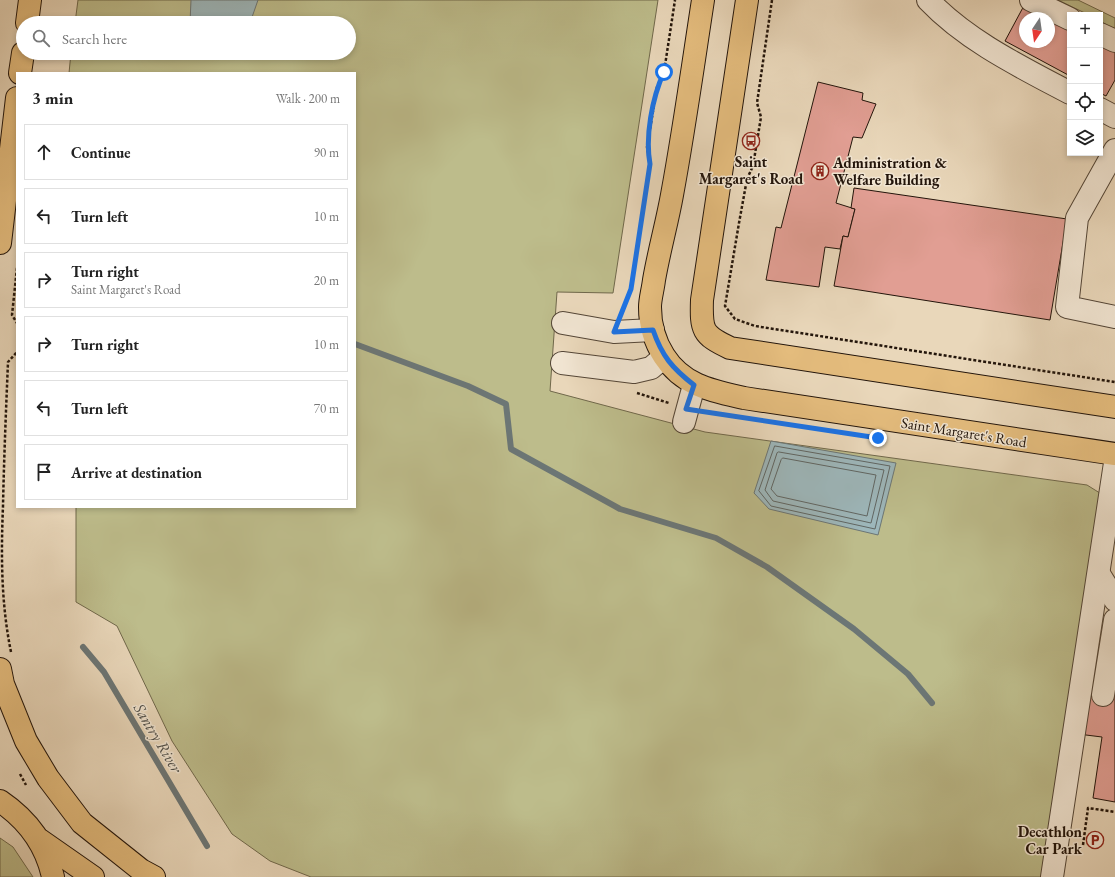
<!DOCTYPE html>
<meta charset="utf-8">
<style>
body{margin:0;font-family:"EB Garamond",serif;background:#f6f6f6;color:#222}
.controls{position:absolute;right:12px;top:12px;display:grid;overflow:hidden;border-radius:0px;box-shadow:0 2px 6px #0003}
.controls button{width:36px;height:36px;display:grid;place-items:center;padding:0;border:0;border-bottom:1px solid #e0e0e0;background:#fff;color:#222;font:20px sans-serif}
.compass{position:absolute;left:1019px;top:12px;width:36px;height:36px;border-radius:50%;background:#fff;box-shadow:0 2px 6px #0003;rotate:193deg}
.stop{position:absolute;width:12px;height:12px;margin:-9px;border:3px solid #1a73e8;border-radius:50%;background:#fff}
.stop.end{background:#1a73e8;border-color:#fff;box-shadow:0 1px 4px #0008}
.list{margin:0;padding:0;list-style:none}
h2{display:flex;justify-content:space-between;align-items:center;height:52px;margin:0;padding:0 16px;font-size:17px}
h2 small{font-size:13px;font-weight:400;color:#767676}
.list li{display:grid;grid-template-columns:26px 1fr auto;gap:12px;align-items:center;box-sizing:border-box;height:56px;margin:0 8px 8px;padding:0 8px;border:1px solid #e0e0e0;border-radius:0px}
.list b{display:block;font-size:15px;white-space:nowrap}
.list p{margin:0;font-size:13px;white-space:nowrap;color:#767676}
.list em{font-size:13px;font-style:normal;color:#767676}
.icon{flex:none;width:22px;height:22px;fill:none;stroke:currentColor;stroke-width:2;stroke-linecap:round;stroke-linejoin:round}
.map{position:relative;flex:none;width:1115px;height:877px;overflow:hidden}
.search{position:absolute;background:#fff;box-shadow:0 2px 6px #0003;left:16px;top:16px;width:340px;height:44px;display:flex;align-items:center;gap:10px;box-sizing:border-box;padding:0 14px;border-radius:22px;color:#767676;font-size:15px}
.panel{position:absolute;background:#fff;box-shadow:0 2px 6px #0003;left:16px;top:72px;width:340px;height:436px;border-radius:0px}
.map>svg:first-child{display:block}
</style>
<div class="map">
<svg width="1115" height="877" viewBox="0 0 1115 877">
<rect width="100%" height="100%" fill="#e9d7ba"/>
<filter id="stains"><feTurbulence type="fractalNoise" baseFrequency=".005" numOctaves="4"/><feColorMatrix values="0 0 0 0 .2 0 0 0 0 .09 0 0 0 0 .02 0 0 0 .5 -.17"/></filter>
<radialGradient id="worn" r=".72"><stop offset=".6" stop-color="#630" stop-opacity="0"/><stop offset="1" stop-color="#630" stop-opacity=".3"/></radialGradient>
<g fill="#bdbc8b" stroke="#70684b">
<polygon points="78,0 658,0 613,293 557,292 550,391 705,432 1087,485 1103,495 1042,877 311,877 270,861 232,834 172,741 117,626 76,602 76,507 355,507 355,73 69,73 71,53 349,53 349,23 75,23"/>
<polygon points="1058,0 1078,0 1115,18 1115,30 1100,21 1100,15 1089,15"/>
<polygon points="0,838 13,847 33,877 0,877"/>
</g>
<g fill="#9db7bb" stroke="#6c7675">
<polygon points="191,0 258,0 250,23 190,23"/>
<polygon points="771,441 896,463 878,535 769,509 754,493"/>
</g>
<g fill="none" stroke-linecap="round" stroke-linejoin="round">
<g stroke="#606663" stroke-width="1">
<polygon points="775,446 890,466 875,529 771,506 759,491"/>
<polygon points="779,452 884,470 871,523 773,501 765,490 777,453"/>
<polygon points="783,458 876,475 867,516 777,496 771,489 781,460"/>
</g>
<g stroke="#6c7675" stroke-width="6">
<polyline points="355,344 468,386 506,404 511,449 620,509 716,538 767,567 854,629 908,674 932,703"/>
<polyline points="83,647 104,672 207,846"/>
</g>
</g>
<g fill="#e19e93" stroke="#23150b" fill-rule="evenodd">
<path d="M1027,0l43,22v54l-65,-35zM1025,18h24v24h-24z"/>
<polygon points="1100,38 1115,47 1115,80 1106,96 1100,93"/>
<polygon points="818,82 863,93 862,100 876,104 862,138 853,137 836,203 855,209 848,237 843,236 840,249 825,247 819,287 766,280 776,227 781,228"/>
<polygon points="854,188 1067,219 1050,320 834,286 843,236 848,237 855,209 851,208"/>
<polygon points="1115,663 1115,802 1093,798 1102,737 1078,734 1084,695 1109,699"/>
</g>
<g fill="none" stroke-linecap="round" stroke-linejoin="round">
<defs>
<g id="minor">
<path d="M928,0c39,41 93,67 142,93"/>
<polyline points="1031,0 1070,19"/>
<polyline points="1100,34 1115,41"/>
<polyline points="1100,109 1115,117"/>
<polyline points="1115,150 1077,218 1067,307 1115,317"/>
<polyline points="563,323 614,332 653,330"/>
<polyline points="562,363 634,372 651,368 664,357"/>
<polyline points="684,422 694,385"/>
<polyline points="1099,574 1115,600"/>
<polyline points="1103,695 1115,620"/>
<polyline points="1052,877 1115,463"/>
</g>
<g id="major">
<path d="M703,0c-10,65 -19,130 -31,195 -5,28 -13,56 -18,85 -1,9 -4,19 -4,27 0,17 5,35 14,49 19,30 49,35 80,42l371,56"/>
<path d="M747,0l-45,300c-1,30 0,35 28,48l385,59"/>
<polyline points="27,23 30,0"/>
<polyline points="20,73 23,53"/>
<polyline points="0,243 17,98"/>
<path d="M0,801c28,19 46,43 53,76"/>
</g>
<g id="highway">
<polyline points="0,669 3,684 26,741 48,778 82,823 141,870 154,877"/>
<polyline points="40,840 93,877"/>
</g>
</defs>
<use href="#minor" stroke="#544637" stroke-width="24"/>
<use href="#major" stroke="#23150b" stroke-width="24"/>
<use href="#highway" stroke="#23150b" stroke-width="24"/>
<g stroke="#23150b" stroke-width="2.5" stroke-dasharray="3 2" stroke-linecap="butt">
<polyline points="772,0 757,103 761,117 753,166 747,179 739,223 725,306 735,319 755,326 1115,382"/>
<polyline points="636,257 650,164 647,147 657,87 664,72 675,0"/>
<polyline points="17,268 12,315 17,323"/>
<polyline points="622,311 630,292"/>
<polyline points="637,393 669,403"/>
<path d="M11,652c-10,-49 -10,-97 -8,-146 1,-48 3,-96 5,-144l9,-10"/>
<polyline points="20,774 26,785"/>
<polyline points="1083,845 1088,808 1115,812"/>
</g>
<use href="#minor" stroke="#f1e5d2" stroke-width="22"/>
<use href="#major" stroke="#e4bc7d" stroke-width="22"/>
<use href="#highway" stroke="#e4bc7d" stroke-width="22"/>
</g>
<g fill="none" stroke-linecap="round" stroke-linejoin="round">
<path stroke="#1a73e8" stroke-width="5" d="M664,72c-12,26 -19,65 -14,92l-19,125 -17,43 39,-2c9,26 19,38 41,55l-8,24 192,29"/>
</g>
<defs>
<symbol id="bus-ring" viewBox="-11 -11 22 22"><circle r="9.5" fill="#f1e5d2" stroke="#8f2418" stroke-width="1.5"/><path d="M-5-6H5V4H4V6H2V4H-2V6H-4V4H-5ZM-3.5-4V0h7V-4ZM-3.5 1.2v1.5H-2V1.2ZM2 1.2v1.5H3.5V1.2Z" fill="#8f2418"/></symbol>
<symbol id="building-ring" viewBox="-11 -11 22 22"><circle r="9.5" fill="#f1e5d2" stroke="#8f2418" stroke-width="1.5"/><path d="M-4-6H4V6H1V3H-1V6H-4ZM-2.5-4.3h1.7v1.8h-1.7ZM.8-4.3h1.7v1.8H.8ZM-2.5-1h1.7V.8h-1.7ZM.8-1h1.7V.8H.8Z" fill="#8f2418"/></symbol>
<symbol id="parking-ring" viewBox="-11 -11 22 22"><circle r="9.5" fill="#f1e5d2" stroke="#8f2418" stroke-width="1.5"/><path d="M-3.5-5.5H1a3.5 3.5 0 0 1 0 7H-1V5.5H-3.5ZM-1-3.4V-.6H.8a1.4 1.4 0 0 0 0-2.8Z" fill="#8f2418"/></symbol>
</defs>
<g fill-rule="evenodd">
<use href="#bus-ring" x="741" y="131" width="20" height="20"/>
<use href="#building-ring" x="810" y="161" width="20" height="20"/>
<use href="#parking-ring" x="1085" y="830" width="20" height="20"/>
</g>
<g text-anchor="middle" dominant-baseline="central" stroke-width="3" stroke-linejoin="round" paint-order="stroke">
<g font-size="15" font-weight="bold" fill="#23150b" stroke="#f1e5d2">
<text x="751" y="161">Saint<tspan x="751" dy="17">Margaret's Road</tspan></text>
<text x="833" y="162" text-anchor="start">Administration &amp;<tspan x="833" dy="17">Welfare Building</tspan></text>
<text x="1082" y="831" text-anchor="end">Decathlon<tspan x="1082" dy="17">Car Park</tspan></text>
</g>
<g font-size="15" fill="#23150b" stroke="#f1e5d2">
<text transform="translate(964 432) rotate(9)">Saint Margaret's Road</text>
</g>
<g font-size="16" font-style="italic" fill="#4e4e49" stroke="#f1e5d2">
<text transform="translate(158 738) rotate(59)">Santry River</text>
</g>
</g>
<rect width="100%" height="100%" filter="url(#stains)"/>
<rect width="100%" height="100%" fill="url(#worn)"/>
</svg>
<div class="controls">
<button>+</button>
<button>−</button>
<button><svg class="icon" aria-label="locate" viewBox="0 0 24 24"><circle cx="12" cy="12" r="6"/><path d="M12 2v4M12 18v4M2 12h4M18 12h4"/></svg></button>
<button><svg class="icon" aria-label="layers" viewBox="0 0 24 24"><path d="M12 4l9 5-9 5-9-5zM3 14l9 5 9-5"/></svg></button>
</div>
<svg class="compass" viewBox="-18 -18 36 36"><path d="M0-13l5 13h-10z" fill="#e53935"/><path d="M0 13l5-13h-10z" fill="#767676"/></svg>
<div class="stop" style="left:664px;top:72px"></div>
<div class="stop end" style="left:878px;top:438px"></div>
<div class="search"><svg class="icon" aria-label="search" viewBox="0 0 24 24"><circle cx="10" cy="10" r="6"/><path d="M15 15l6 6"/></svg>Search here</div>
<section class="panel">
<h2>3 min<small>Walk · 200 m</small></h2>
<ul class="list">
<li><svg class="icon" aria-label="ahead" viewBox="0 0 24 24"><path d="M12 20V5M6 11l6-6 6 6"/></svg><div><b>Continue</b></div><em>90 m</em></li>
<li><svg class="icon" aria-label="left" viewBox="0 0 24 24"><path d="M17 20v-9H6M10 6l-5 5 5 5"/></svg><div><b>Turn left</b></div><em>10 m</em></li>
<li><svg class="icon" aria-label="right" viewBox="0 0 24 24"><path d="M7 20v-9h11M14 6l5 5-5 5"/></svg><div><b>Turn right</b><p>Saint Margaret's Road</p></div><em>20 m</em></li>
<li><svg class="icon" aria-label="right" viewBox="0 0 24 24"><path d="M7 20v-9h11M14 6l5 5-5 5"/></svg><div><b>Turn right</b></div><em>10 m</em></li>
<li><svg class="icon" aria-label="left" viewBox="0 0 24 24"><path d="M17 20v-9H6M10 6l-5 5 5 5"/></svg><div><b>Turn left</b></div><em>70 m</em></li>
<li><svg class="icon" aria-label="arrive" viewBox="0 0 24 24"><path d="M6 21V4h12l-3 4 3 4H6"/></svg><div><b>Arrive at destination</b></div></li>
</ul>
</section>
</div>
